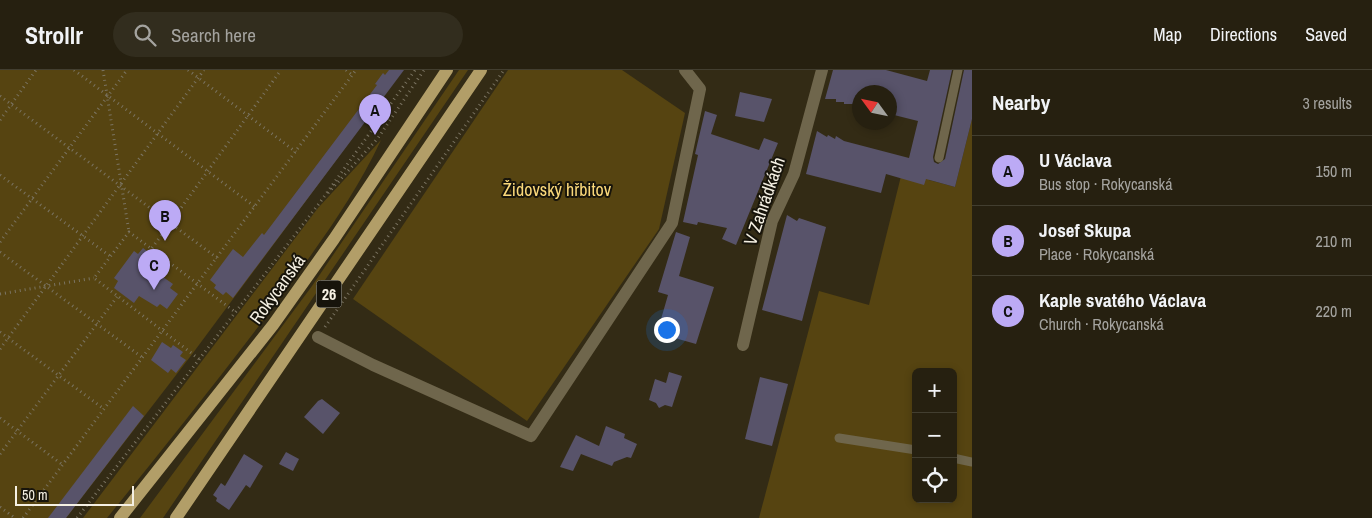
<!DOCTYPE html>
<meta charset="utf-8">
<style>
body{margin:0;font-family:"Archivo Narrow",sans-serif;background:#322d1e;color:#f1f3f6}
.controls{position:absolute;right:15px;bottom:15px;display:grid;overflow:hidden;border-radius:8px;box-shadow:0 2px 8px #0003}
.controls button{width:45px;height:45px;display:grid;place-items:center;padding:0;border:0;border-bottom:1px solid #423e30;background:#262010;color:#f1f3f6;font:25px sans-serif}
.compass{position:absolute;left:852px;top:15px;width:45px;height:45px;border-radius:50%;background:#262010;box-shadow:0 2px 8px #0003;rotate:303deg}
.scale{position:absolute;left:15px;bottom:12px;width:119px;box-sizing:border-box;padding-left:5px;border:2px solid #f5f0e3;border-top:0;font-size:14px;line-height:18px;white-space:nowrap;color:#f5f0e3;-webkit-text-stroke:4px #17140b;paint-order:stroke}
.you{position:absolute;left:666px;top:259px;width:18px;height:18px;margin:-12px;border:4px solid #fff;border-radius:50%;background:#1a73e8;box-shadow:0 0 0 8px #1a73e833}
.badge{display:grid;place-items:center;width:32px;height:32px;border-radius:50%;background:#bcaaf5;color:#111;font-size:16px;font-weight:700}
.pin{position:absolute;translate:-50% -41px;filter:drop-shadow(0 1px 2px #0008)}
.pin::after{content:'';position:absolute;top:26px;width:18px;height:15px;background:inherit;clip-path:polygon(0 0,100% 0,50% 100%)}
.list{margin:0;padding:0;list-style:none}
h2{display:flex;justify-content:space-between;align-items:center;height:65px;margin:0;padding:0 20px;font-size:21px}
h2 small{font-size:16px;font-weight:400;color:#a4a39f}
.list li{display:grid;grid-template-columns:32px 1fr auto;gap:15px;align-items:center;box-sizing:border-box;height:70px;padding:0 20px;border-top:1px solid #423e30}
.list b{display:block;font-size:19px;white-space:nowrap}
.list p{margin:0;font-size:16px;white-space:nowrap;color:#a4a39f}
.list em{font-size:16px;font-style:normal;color:#a4a39f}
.icon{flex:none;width:28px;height:28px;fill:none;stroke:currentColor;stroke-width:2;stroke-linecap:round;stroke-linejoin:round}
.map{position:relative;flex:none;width:972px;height:448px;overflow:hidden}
header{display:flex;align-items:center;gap:30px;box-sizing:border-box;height:70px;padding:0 25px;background:#262010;border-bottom:1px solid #423e30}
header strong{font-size:24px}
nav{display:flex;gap:28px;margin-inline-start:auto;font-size:18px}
.search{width:350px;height:45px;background:#322d1e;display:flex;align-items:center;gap:12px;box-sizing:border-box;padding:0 18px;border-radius:28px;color:#a4a39f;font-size:19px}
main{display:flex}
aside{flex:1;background:#262010}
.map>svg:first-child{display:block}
</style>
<header>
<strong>Strollr</strong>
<div class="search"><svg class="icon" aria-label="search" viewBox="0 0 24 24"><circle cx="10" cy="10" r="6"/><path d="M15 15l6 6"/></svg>Search here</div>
<nav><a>Map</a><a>Directions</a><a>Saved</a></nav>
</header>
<main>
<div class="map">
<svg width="972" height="448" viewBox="0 0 972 448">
<rect width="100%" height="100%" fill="#332b15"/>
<g fill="#564411" fill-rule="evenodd">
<polygon points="0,0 403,0 193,283 66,448 0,448"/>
<polygon points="459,0 468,0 163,448 140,448 312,216"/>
<polygon points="508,0 622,0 685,43 659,159 527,351 353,229"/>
<path d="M972,49v399h-213l60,-227 50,14 35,-141 28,6 -3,10 26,7zM916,302h37v127h-37z"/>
<path d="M381,70c-26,56 -62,104 -98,154 -57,76 -116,150 -176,224h-24l235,-310z"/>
</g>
<g fill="#58536a">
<polygon points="389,0 404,0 233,228 226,222 223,225 214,218 216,215 210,210 233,179 243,187 262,163 264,165 377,15 375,14 383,3 385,5"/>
<polygon points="833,0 886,0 927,11 930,0 952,0 933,87 934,92 938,94 945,89 964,0 972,0 972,49 955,117 926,109 924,115 886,104 881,123 806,104 817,61 827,67 828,65 835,69 836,66 844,71 909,88 918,51 890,44 890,22 860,22 860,34 844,34 844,32 836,32 836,29 825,29"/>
<polygon points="740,22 772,29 764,52 735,46"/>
<polygon points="705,41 717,45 711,64 759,80 764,68 778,73 736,175 722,169 727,158 698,152 697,155 683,152 698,85 695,84"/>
<polygon points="787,145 797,151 799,148 826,157 802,251 762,240"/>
<polygon points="676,162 690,167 679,206 714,217 696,274 657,263 668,225 658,222"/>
<polygon points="143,178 163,193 156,202 173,214 170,218 178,224 167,239 160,234 157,237 139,226 134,233 114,218 118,211 114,208 134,181 138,184"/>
<polygon points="162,272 171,278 173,275 183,282 180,286 186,290 176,303 171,299 168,303 151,290"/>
<polygon points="669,302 682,306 672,337 665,335 659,338 656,333 649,330 655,309 666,313"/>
<polygon points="760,307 788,314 772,376 745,369"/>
<polygon points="322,329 340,343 323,364 304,347 318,331"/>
<polygon points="133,336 144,346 66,448 48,448"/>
<polygon points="606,356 625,364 624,368 637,374 631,388 627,387 614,392 612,396 581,384 573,401 560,397 576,365 599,376"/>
<polygon points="286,382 299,389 293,401 279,394"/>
<polygon points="244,384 263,396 250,418 246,415 229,440 216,431 217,428 213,425 221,413 225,416"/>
</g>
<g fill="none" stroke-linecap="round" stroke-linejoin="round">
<g stroke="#7b7462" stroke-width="3" stroke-dasharray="1 4" stroke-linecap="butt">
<polyline points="74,0 255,137"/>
<polyline points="103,0 129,162"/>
<polyline points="188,0 296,82"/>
<polyline points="346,0 352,5"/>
<polyline points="0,26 217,188"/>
<polyline points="0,50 36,0"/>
<polyline points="0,105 110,186"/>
<polyline points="328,123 378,68 424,0"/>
<polyline points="0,172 127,0"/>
<polyline points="152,178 281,0"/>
<polyline points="0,182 143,288"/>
<polyline points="0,224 94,208"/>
<polyline points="325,257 504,0"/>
<polyline points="0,262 104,339"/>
<polyline points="0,279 204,0"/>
<polyline points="199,289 94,208 129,162 235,242"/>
<polyline points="0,348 63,395"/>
<polyline points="0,384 117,227"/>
<polyline points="0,437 15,448"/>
<polyline points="23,448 356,0"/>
<polyline points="77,448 321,131 415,0"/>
</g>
<g stroke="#6f664c" stroke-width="9">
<polyline points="939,88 958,0"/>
<polyline points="839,368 916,380"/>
<polyline points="953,388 972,392"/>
</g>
<g stroke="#6f664c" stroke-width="12">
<polyline points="318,267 373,295 531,366 672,153 700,19 685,0"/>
<polyline points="743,275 772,151 794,104 822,0"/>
</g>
<g stroke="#b29e68" stroke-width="12">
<polyline points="120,448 273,255 334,169 447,0"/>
<polyline points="176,448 481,0"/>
</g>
</g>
<g text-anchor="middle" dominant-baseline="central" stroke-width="4" stroke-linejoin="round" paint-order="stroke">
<rect fill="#17140b" stroke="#b2aea2" stroke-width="1" x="316.5" y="210.5" width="25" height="27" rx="4"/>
<g font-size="16" font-weight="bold" fill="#f5f0e3">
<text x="329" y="224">26</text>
</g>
<g font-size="18" fill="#fad87a" stroke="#17140b">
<text x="557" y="119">Židovský hřbitov</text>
</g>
<g font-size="18" fill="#f5f0e3" stroke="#17140b">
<text transform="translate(764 131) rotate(-71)">V Zahrádkách</text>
<text transform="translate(277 219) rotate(-54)">Rokycanská</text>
</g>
</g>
</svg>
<div class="controls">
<button>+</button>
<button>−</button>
<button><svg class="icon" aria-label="locate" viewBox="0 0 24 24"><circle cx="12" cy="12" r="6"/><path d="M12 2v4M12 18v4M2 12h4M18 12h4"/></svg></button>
</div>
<svg class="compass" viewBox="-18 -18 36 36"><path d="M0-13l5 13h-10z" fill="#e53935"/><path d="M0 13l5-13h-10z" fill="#a4a39f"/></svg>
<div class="scale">50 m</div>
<div class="you"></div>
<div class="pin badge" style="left:375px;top:65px">A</div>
<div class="pin badge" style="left:165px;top:171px">B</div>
<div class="pin badge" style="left:154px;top:220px">C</div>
</div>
<aside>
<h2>Nearby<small>3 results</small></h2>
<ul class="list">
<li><span class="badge">A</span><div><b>U Václava</b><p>Bus stop · Rokycanská</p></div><em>150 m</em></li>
<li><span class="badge">B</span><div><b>Josef Skupa</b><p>Place · Rokycanská</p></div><em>210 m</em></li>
<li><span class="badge">C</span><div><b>Kaple svatého Václava</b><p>Church · Rokycanská</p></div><em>220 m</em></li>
</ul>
</aside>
</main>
